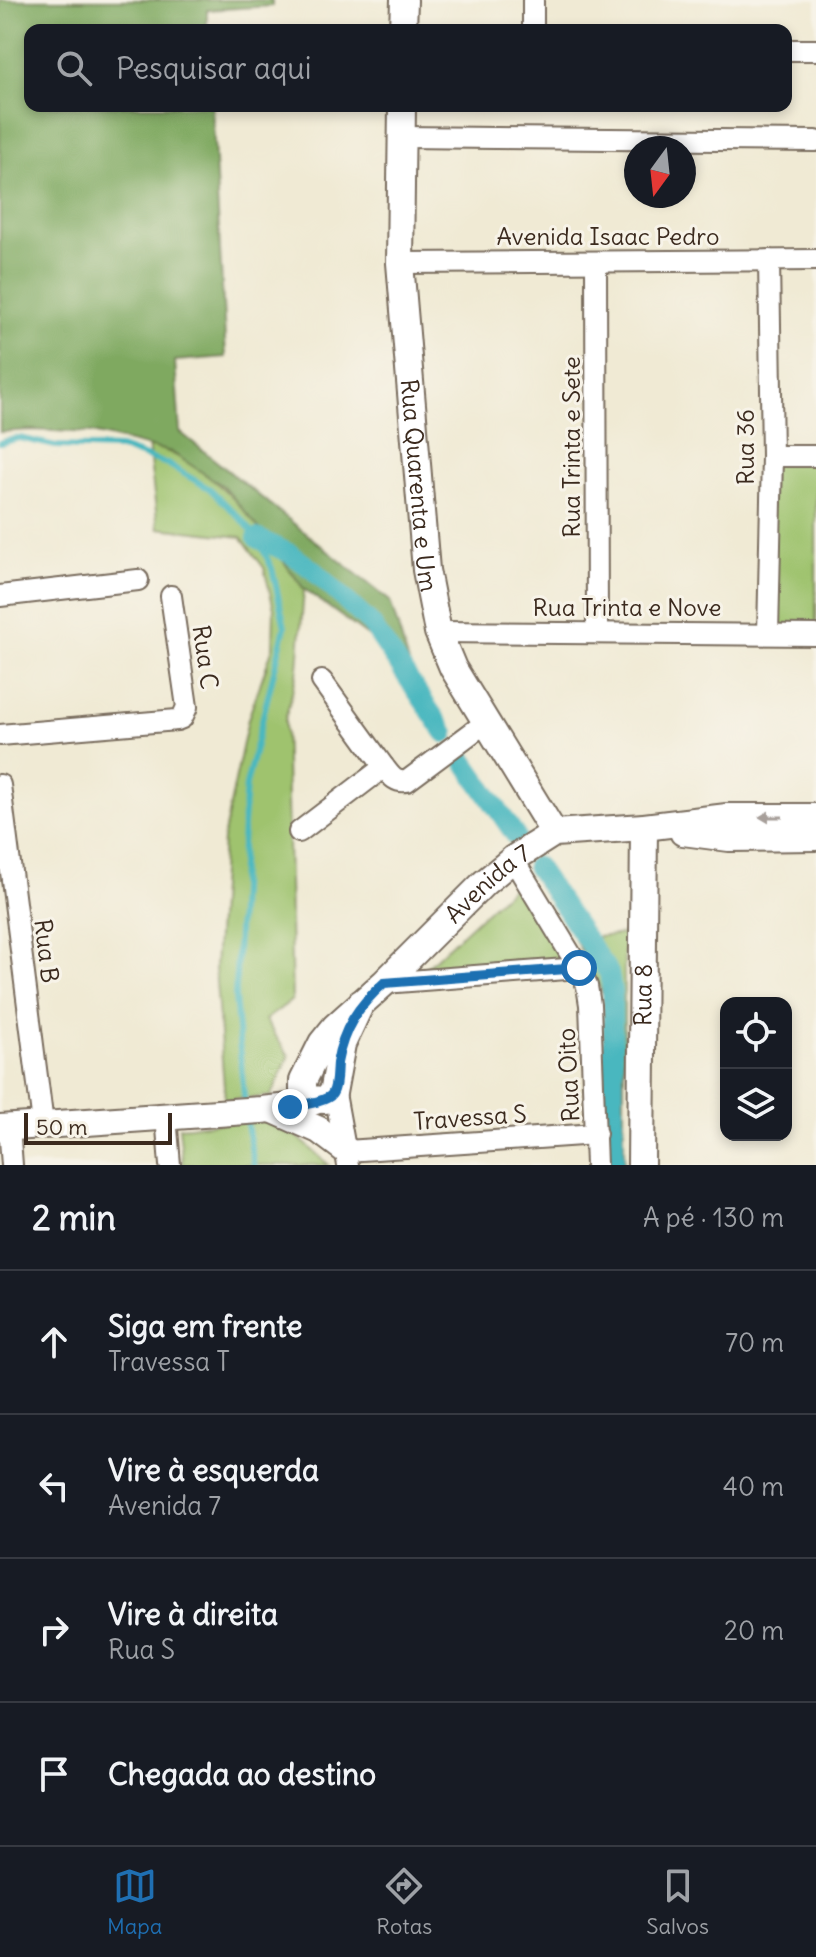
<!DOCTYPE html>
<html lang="pt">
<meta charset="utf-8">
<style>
body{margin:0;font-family:Delius,sans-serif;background:#20242c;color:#f1f3f6}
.controls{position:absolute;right:24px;bottom:24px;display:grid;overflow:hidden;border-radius:16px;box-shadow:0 4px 12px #0003}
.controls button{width:72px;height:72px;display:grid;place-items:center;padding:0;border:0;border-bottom:2px solid #363941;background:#171b24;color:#f1f3f6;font:40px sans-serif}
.compass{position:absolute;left:624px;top:136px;width:72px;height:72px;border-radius:50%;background:#171b24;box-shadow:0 4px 12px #0003;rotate:195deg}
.scale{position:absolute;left:24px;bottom:20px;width:148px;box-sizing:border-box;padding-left:8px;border:4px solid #3b2a1e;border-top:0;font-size:22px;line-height:28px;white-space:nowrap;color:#3b2a1e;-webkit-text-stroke:6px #f7f3e8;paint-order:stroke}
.stop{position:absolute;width:24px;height:24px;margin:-18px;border:6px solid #1f6fb2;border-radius:50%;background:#fff}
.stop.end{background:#1f6fb2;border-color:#fff;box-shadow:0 2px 8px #0008}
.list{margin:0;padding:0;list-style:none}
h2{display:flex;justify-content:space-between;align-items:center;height:104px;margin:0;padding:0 32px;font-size:34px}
h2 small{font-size:26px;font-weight:400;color:#9ea1a6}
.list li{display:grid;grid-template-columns:52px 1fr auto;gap:24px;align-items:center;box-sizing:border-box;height:144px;padding:0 32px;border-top:2px solid #363941}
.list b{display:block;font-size:30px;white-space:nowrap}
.list p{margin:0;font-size:26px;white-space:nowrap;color:#9ea1a6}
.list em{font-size:26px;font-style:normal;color:#9ea1a6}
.icon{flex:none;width:44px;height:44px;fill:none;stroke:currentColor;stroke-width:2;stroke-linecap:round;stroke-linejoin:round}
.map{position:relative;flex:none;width:816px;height:1165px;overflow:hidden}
.search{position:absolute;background:#171b24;box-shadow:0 4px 12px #0003;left:24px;right:24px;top:24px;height:88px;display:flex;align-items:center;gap:20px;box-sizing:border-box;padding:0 28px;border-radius:16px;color:#9ea1a6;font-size:30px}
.sheet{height:680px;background:#171b24}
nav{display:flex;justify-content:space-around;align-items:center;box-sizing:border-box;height:112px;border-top:2px solid #363941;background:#171b24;font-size:22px;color:#9ea1a6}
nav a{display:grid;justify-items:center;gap:4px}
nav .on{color:#1f6fb2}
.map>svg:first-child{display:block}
</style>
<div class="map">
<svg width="816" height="1165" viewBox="0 0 816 1165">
<rect width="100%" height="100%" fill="#f7f3e8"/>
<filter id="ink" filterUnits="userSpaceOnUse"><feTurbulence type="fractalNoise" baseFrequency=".0125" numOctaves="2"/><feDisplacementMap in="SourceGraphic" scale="16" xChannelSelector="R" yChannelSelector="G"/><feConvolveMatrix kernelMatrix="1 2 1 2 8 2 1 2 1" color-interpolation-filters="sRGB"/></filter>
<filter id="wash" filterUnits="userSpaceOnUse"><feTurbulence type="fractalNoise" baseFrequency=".006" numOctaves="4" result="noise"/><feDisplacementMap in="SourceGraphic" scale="32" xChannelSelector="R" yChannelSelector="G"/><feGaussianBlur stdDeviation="1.8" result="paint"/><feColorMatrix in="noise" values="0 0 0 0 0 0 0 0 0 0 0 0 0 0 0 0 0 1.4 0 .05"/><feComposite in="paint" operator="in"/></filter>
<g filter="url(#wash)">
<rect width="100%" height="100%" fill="#f0ead4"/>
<g fill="#9fc36e" stroke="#6d7646" stroke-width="2">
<path d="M148,444c74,24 112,85 156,145l-6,80 -13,51 7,280 -27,20 24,36 -18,40 -46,4 -10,-132 8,-129 25,-120 25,-72 1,-38 -10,-41 -23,-31 -83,-9z"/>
<polygon points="772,456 816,456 816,635 768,634"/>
<polygon points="518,882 564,960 422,971"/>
<polygon points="624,934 624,1165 606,1165 603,995 575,939"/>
<polygon points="270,1119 281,1122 329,1165 183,1165 179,1127"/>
</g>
<polygon fill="#7fa961" stroke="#5d6a40" stroke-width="2" points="0,0 272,0 272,6 207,10 207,30 30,30 30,106 212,106 226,357 175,361 180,432 390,601 410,667 304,589 263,533 223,486 171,452 92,433 33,430 0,432"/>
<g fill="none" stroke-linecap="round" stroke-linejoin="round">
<g stroke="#48b7bf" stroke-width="6">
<polyline points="0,443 19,438 56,446 120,448 167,464 210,489 245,523 257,538 272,568 285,627 246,785 243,824 235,997 245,1106"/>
<polyline points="246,1118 254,1165"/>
</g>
<g stroke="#48b7bf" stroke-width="20">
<polyline points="257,538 291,554 313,570 371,624 445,733"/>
<polyline points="463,759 516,836"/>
<polyline points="536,866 609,973 612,991 614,1165"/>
</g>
</g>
</g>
<g filter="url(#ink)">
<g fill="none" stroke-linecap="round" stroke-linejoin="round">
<defs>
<g id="minor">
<polyline points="533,0 533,30"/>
<polyline points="786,50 816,50"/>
<polyline points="402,137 816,141"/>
<polyline points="596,262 597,632"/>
<polyline points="400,263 816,260"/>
<polyline points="772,456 816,456"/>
<polyline points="0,596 138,580"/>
<polyline points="438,632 816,635"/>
<polyline points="768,634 772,456 769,260"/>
<path d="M322,681l62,86c7,9 11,16 23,14l78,-58"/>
<polyline points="0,735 177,720 182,718 187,707 171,596"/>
<polyline points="0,785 43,1124"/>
<polyline points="299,832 384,767"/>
<polyline points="513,859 579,968 587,986 590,1005 596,1165"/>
<polyline points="384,983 579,968"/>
<polyline points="334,1088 348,1165"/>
<polyline points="166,1116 170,1165"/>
<polyline points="9,1127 12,1165"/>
<polyline points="347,1151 596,1134"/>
</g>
<g id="tertiary">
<polyline points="403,30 404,0"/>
<path id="s1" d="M402,106l-2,157 26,307 12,62 15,36 101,165"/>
<polyline points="683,832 729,838 816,837"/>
<path id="s2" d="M361,1003l-19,41 -9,49 -8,7 -15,-1 -7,-8v-10l19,-38 13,-16 49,-44 100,-100 29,-24 41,-26 90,-6 83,-10h89"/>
<polyline points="274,1110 319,1130 347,1151"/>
<polyline points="0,1128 261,1110 290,1107 315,1101"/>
<path id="s3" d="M641,1165l3,-338"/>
</g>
</defs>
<use href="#minor" stroke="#7a6d5e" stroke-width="24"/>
<use href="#tertiary" stroke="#7a6d5e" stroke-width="30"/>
<use href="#minor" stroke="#fff" stroke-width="20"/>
<use href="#tertiary" stroke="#fff" stroke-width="26"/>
</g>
<defs><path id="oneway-solid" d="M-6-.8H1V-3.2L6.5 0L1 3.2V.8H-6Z" transform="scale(2)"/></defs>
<use fill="#a79f9a" href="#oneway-solid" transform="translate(771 817) rotate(180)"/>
</g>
<g fill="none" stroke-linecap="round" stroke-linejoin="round" filter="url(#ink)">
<path stroke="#1f6fb2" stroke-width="10" d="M290,1107c10,-2 37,-5 42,-13 5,-7 4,-21 5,-31 6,-34 21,-57 47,-80l195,-15"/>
</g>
<g text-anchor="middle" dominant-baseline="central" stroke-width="6" stroke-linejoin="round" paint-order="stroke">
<g font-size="24" fill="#3b2a1e" stroke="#f7f3e8">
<text x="608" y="236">Avenida Isaac Pedro</text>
<text transform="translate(571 447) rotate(-90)">Rua Trinta e Sete</text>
<text transform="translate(745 447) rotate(-90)">Rua 36</text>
<text stroke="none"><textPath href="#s1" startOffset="380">Rua Quarenta e Um</textPath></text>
<text x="627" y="607">Rua Trinta e Nove</text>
<text transform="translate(206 657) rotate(82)">Rua C</text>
<text stroke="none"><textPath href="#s2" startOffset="414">Avenida 7</textPath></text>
<text transform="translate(47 951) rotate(83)">Rua B</text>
<text stroke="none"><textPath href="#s3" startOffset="170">Rua 8</textPath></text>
<text transform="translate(568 1075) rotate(-93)">Rua Oito</text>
<text transform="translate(470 1117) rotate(-4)">Travessa S</text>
</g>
</g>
</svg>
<div class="controls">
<button><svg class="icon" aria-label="locate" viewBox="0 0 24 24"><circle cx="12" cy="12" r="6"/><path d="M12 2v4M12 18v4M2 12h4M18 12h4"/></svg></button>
<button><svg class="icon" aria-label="layers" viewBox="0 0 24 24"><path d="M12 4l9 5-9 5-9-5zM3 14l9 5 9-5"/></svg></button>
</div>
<svg class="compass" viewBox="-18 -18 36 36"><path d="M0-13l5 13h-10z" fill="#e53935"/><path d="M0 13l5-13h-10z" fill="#9ea1a6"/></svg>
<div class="scale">50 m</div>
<div class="stop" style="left:579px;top:968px"></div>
<div class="stop end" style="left:290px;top:1107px"></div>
<div class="search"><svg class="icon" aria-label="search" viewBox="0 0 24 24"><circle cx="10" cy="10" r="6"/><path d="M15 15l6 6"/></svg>Pesquisar aqui</div>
</div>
<section class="sheet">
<h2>2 min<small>A pé · 130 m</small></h2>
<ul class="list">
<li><svg class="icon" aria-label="ahead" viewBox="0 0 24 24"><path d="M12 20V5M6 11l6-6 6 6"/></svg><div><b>Siga em frente</b><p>Travessa T</p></div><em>70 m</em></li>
<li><svg class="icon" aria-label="left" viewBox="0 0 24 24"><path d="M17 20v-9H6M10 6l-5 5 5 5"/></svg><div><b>Vire à esquerda</b><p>Avenida 7</p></div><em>40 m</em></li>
<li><svg class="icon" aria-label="right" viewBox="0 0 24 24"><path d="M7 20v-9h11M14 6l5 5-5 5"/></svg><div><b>Vire à direita</b><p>Rua S</p></div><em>20 m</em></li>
<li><svg class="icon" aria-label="arrive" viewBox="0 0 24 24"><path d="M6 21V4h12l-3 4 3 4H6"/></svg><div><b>Chegada ao destino</b></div></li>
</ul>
</section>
<nav>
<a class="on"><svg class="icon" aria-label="map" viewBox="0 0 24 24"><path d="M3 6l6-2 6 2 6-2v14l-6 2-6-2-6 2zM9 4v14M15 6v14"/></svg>Mapa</a>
<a><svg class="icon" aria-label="directions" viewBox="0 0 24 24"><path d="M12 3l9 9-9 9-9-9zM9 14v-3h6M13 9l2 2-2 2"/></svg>Rotas</a>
<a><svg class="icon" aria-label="saved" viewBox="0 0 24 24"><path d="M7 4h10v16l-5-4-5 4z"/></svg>Salvos</a>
</nav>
